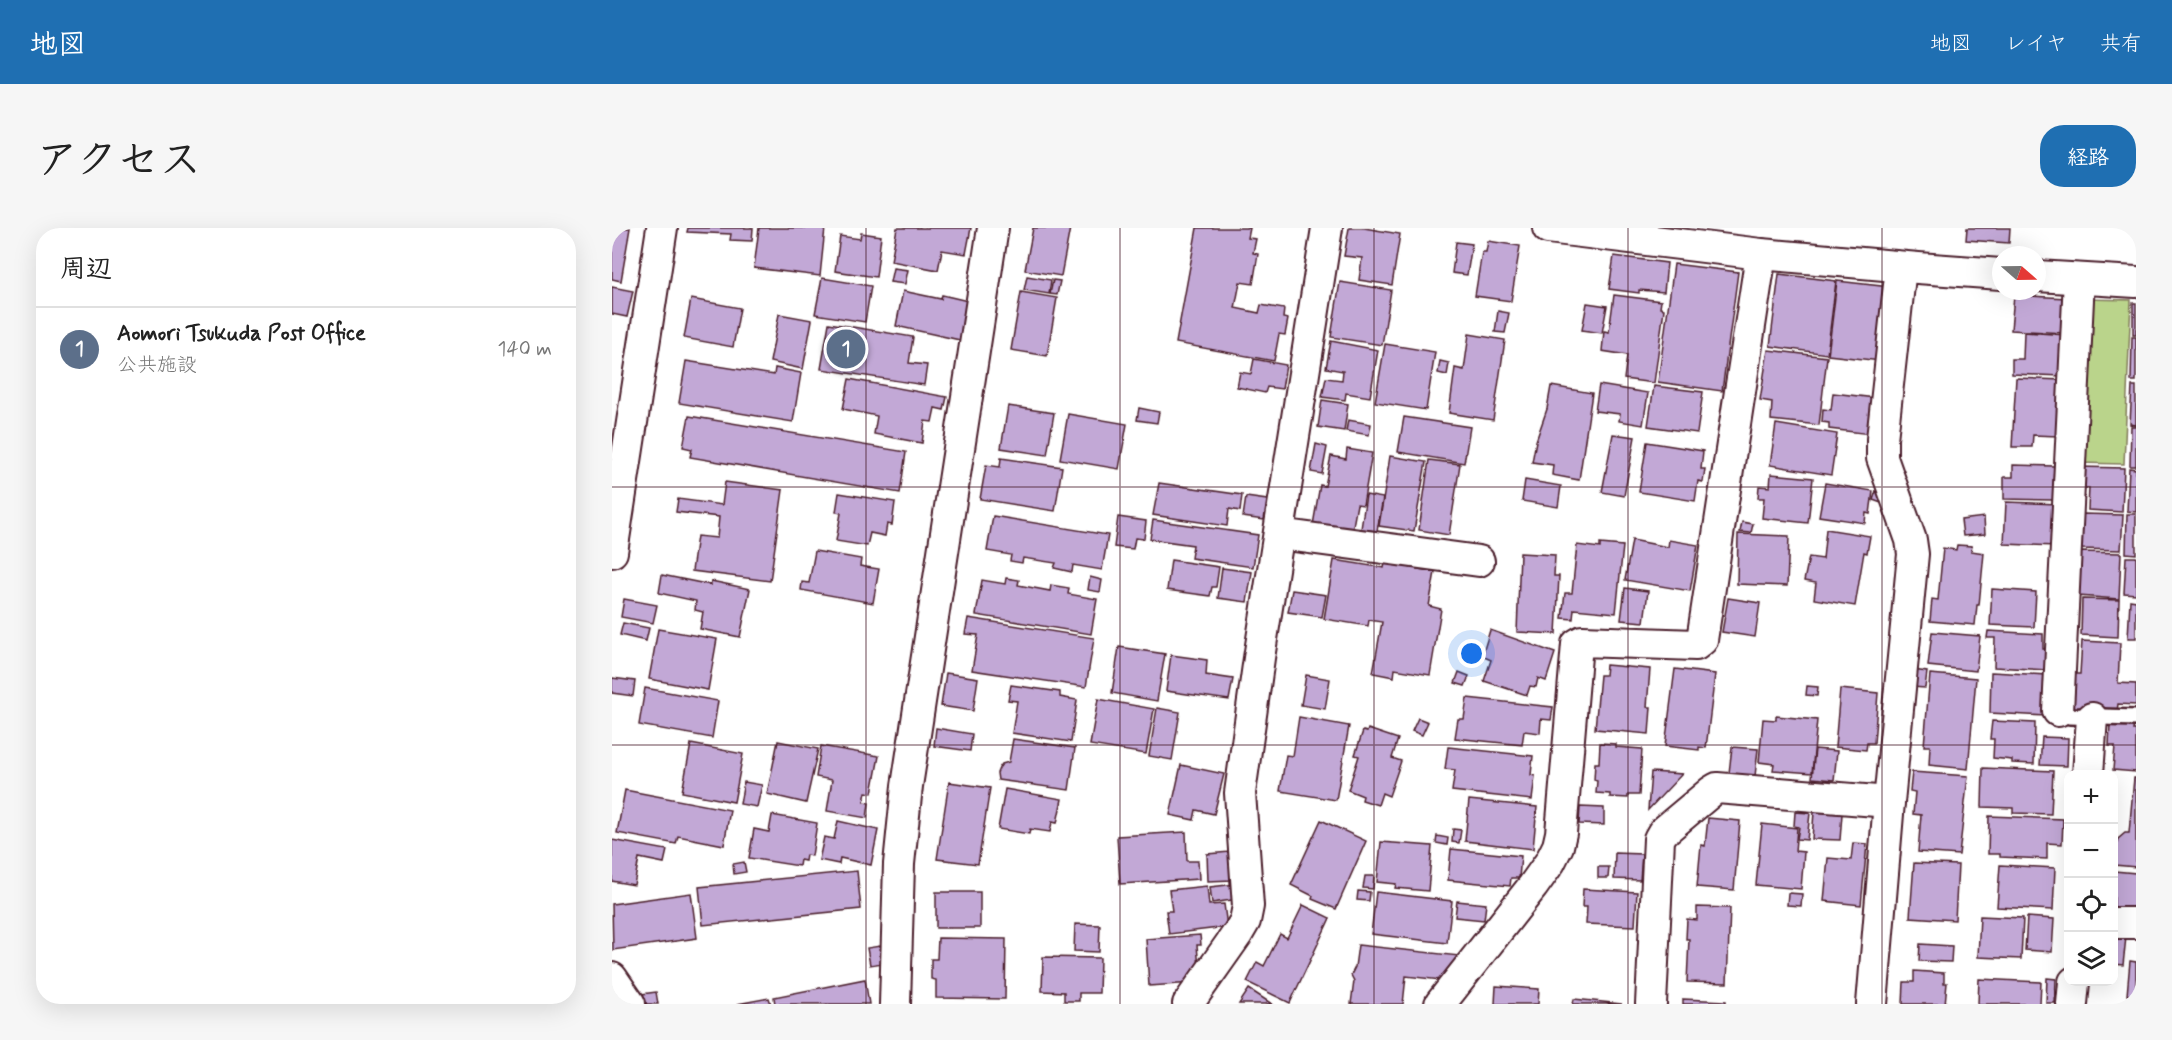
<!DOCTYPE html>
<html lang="ja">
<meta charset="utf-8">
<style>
body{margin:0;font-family:Mynerve,"Klee One",sans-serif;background:#f6f6f6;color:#222}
.controls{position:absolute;right:18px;bottom:18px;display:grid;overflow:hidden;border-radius:12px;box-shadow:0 6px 24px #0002}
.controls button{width:54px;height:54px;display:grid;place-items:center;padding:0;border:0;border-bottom:2px solid #e0e0e0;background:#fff;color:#222;font:30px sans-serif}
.compass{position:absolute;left:1380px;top:18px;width:54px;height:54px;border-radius:50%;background:#fff;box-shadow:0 6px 24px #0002;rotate:110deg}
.you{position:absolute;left:860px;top:426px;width:21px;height:21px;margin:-15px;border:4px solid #fff;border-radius:50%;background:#1a73e8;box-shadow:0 0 0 9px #1a73e833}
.badge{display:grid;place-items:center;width:39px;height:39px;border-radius:50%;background:#1f6fb2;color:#fff;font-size:20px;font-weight:700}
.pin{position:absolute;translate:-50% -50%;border:3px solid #fff;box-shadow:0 2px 6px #0006}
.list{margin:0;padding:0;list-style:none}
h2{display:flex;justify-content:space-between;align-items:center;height:78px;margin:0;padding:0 24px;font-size:26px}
h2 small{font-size:20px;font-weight:400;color:#767676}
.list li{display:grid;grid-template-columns:39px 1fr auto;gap:18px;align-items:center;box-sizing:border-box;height:84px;padding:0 24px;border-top:2px solid #e0e0e0}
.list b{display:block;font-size:22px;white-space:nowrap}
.list p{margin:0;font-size:20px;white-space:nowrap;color:#767676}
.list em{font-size:20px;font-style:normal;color:#767676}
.icon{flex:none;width:33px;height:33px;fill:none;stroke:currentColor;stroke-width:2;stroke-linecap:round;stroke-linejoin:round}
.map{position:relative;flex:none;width:1524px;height:776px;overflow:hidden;border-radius:24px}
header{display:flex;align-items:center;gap:36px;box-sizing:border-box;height:84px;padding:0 30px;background:#1f6fb2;color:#fff}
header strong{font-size:28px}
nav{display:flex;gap:33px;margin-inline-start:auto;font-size:21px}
.intro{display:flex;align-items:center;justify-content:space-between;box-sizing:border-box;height:144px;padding:0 36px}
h1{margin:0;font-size:42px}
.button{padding:15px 27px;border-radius:24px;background:#1f6fb2;color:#fff;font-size:21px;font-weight:700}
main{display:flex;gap:36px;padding:0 36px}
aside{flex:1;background:#fff;border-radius:24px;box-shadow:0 6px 24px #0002}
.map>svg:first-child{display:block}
</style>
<header>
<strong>地図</strong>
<nav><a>地図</a><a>レイヤ</a><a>共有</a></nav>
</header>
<div class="intro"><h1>アクセス</h1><a class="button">経路</a></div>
<main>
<aside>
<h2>周辺<small></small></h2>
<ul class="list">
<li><span class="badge" style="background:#5c6f8a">1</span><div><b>Aomori Tsukuda Post Office</b><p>公共施設</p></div><em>140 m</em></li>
</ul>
</aside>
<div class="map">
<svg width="1524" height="776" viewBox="0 0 1524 776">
<rect width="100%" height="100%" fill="#fff"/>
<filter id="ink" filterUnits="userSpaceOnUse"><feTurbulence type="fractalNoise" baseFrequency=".0167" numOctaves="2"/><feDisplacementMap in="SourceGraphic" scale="12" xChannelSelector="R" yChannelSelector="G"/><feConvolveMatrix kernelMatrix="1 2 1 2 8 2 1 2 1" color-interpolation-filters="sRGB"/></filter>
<g filter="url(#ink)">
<polygon fill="#bad48b" stroke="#827a5b" stroke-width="1.5" points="1473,71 1519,72 1512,236 1466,235"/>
<g fill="#c2a8d6" stroke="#4a1f2b" stroke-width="1.5">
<polygon points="0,0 18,0 9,53 0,51"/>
<polygon points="76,0 141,0 140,13 118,12 119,6 75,4"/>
<polygon points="147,0 213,0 208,48 142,40"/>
<polygon points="285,0 359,0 354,26 330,22 326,42 279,33"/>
<polygon points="421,0 458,0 449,48 413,42"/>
<polygon points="585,0 638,0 636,10 644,11 641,25 646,26 641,56 628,54 623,80 647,85 649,77 672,81 671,90 676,91 673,107 667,106 662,133 564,115"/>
<polygon points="737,0 752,0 788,6 780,57 747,52 750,30 732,28"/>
<polygon points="1355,0 1398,0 1397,15 1354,12"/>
<polygon points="249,5 269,8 264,49 223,43 228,8 248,11"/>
<polygon points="876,13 908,18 899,73 863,68 870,24 874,24"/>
<polygon points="844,14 860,16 855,47 840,45"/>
<polygon points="1002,28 1055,35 1052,64 1027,62 1027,65 997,61"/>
<polygon points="1062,36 1126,44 1110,163 1046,154"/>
<polygon points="281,40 296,42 293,56 278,54"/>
<polygon points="1167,46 1224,53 1215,126 1158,118"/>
<polygon points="415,48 439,52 437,66 412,62"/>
<polygon points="210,50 259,58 253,94 203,86"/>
<polygon points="441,52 448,53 445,67 438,66"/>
<polygon points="1225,53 1278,59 1269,133 1216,127"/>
<polygon points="728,54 779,62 770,117 719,109"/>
<polygon points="0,59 21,63 15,89 0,86"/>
<polygon points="291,63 329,71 330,67 356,73 348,112 284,98"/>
<polygon points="409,64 445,70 435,128 399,122"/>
<polygon points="1002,67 1049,73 1048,80 1052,81 1042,155 1012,151 1015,127 990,123 992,103 997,104"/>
<polygon points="1402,67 1454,70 1452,105 1399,102"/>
<polygon points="79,71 128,80 121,119 72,110"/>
<polygon points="975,75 995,78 990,105 970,102"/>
<rect x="1521" y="75" width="3" height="32"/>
<polygon points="886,83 897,85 893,105 883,104"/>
<polygon points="167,86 200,92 191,141 158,134"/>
<polygon points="217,95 301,109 297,135 315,137 312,157 209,141"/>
<polygon points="1412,104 1454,107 1451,148 1400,146 1400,131 1411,131"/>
<polygon points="857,106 893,112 881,192 837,185 843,140 852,142"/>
<polygon points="1520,109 1524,109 1524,153 1519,153"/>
<polygon points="719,113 766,122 758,169 734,165 733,172 710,169 714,150 730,152 731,143 714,140"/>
<polygon points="773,116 823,124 814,182 763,174"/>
<polygon points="1156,122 1215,129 1207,197 1159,192 1160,174 1148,172"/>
<polygon points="642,131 674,137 670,161 655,159 653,165 625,159 628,144 639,146"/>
<polygon points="74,133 162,147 163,140 189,145 181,194 67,175"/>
<polygon points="828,133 837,135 835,147 826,145"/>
<polygon points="1404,150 1450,152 1446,208 1421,207 1420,219 1400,219"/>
<polygon points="237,151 335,169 332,182 323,180 320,194 313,193 310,215 262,206 265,188 231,181"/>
<polygon points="987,157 1036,165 1031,197 1007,193 1008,186 983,183"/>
<polygon points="939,158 980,165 967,252 940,247 941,237 920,234 924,213 935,181"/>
<polygon points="1042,158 1091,164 1085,205 1036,198"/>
<polygon points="1520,158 1524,158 1524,197 1518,196"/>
<polygon points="1221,165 1263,170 1259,206 1217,201 1217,195 1210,194 1211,181 1219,182"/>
<polygon points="710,172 736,176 732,203 706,199"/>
<polygon points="396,178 442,185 435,227 389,220"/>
<polygon points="527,180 547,184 545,195 525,192"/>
<polygon points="456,186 515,196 507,241 448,231"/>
<polygon points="77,188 294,224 288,265 78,229 80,221 71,219"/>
<polygon points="792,189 858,199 852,235 786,224"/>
<polygon points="736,192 759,196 757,207 734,203"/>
<polygon points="1164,196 1225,206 1219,247 1158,237"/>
<polygon points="1519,198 1524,198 1524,238 1518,238"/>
<polygon points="1001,206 1023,209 1012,268 990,264"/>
<polygon points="1035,214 1091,223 1089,241 1093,241 1091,254 1086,253 1083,273 1027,264"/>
<polygon points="704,216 715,219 710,246 699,244"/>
<polygon points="735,221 760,225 751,277 745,276 740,304 701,297 708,257 713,258 719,228 734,231"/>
<polygon points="778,228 814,234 802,303 767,298"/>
<polygon points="389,230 450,239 443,283 368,271 374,237 388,239"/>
<polygon points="817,232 848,236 837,307 807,302"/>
<polygon points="1401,237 1442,238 1441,272 1392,271 1392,249 1401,249"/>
<polygon points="1467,239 1512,240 1510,284 1476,282 1477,260 1467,260"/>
<polygon points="1517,240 1524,241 1524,284 1515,283"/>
<polygon points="1159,246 1201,250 1196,295 1150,290 1152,270 1146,270 1147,258 1158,259"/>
<polygon points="913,252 949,258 946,279 910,273"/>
<polygon points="113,254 171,262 158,353 80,343 85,308 105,310 107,289 64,284 66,271 110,277"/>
<polygon points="547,255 630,267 628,283 617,281 615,298 541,287"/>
<polygon points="1213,255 1261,263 1258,286 1254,285 1253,295 1207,288"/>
<polygon points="1264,263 1275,267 1272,276 1261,272"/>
<polygon points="227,265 283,274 280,297 275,296 273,308 258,305 255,318 224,313 229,285 224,284"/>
<polygon points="754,267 771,270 765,303 749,301"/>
<polygon points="634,269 655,272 652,292 631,289"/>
<polygon points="1394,274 1446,276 1444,318 1392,316"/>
<polygon points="1470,286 1511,287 1509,322 1468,321"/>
<polygon points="1515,286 1524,286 1524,326 1514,325"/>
<polygon points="381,288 496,307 490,342 461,337 460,344 442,340 444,335 411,330 410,335 398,333 399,327 375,323"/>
<polygon points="506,289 534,293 532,311 523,310 521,321 502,319"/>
<polygon points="1372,289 1373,306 1351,308 1349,292"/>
<polygon points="541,292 646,307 641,339 579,330 581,317 538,311"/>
<polygon points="1130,294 1141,296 1139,305 1128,304"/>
<polygon points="1214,301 1258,308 1255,325 1252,324 1243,378 1202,371 1204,355 1192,353 1197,329 1211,331"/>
<polygon points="1126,306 1177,308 1175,358 1125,356"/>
<polygon points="1020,312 1056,319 1057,312 1086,317 1078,363 1013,352"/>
<polygon points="988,316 1011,318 1004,385 962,381 961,391 950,390 953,365 960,365 965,317 988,320"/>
<polygon points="1345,317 1360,318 1359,323 1372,325 1367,377 1365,377 1363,397 1318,393 1320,371 1326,372 1331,320 1344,322"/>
<polygon points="203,323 249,331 248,338 267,341 261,375 189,362 190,354 197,355"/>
<polygon points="1468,324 1509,325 1507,371 1466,368"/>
<polygon points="908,325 943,327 942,348 947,348 944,406 905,404"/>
<polygon points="1514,329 1524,329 1524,366 1512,365"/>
<polygon points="559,332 607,339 604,359 600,359 598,368 555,362"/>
<polygon points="722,332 772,340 773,335 823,344 817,378 829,381 818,447 783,441 782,449 761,445 770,394 757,392 756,398 712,391"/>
<polygon points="610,340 640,344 635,374 606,370"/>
<polygon points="50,347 99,357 99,353 138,361 128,409 88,401 91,384 83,382 84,373 47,365"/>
<polygon points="478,349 490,352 488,364 476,362"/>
<polygon points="394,350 407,352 406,357 438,363 439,357 457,360 456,366 485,371 479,406 364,387 370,352 393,356"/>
<polygon points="1013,360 1036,363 1032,394 1009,392"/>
<polygon points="1380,361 1424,364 1422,399 1378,397"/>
<polygon points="680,362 714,367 710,389 676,384"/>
<polygon points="1116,370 1148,375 1143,409 1110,404"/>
<polygon points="12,371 45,377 41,395 9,389"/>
<polygon points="1470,371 1507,372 1506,409 1469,407"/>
<polygon points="1518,372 1524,373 1524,410 1516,410"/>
<polygon points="356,390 482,410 474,459 360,442 366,407 353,406"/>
<polygon points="11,395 37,400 34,413 8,407"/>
<polygon points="46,401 105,411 96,462 37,451"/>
<polygon points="878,402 943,425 934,453 926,450 924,459 918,458 915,467 872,453 879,432 870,428"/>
<polygon points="1376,403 1431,406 1431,421 1437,421 1436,442 1382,439 1383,410 1375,410"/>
<polygon points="1320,404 1368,408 1364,443 1316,438"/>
<polygon points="1470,413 1508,415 1506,455 1524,456 1524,477 1506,476 1505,483 1462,482 1463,446 1468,446"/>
<polygon points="507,419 553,426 545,473 500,465"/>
<polygon points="559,427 595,432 594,447 621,451 617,472 554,463"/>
<polygon points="994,437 1038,441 1035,479 1039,479 1037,506 983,501 988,447 993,447"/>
<polygon points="1063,441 1103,446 1094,520 1087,519 1087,522 1053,518"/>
<polygon points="1301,442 1315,444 1313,460 1300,459"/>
<polygon points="847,444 857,448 853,458 843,455"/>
<polygon points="1379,444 1436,447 1434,488 1378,485"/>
<polygon points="334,445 366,450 361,483 329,478"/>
<polygon points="1318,446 1364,450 1356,541 1317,537 1318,518 1312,518"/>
<polygon points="694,447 718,451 713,481 689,477"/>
<polygon points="0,450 23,453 21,468 0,465"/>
<polygon points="399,457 448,464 448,469 465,472 459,514 400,505 405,473 396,472"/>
<polygon points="1195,458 1206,459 1205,468 1194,467"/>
<polygon points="33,460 106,473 100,510 27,497"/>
<polygon points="1228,461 1266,465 1262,515 1255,515 1254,522 1223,519"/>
<polygon points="855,470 941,479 939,492 929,491 928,505 912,503 910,517 843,510 846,491 852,491"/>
<polygon points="486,471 542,481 534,526 478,517"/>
<polygon points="545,480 568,484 560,532 537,528"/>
<polygon points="1164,488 1205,492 1200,545 1161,542 1162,536 1147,534 1151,491 1164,492"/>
<polygon points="687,489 737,498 724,572 668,563 674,527 681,528"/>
<polygon points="806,490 816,494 810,507 800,503"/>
<polygon points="1380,493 1423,495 1422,536 1400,535 1400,532 1381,530 1382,511 1378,511"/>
<polygon points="1498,496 1522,497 1521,502 1524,502 1524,544 1501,542 1503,518 1497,518"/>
<polygon points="324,500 360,506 358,523 322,518"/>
<polygon points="756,501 786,511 780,530 789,533 777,568 770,565 766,577 750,572 751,568 736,562 747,528 743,527 751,503 755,504"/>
<polygon points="1430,509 1456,510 1455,538 1428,537"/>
<polygon points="401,511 463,520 457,562 386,552 385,545 387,540 390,536 397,534"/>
<polygon points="166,513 206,521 194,575 155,566"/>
<polygon points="988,515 1004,516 1004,519 1030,521 1027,567 1016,567 1016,570 998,569 998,566 984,565 985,553 982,552 983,535 987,535"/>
<polygon points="79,516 131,526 122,574 70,564"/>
<polygon points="209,518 267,528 260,565 254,564 252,574 257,575 255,590 215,583 220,552 204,549"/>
<polygon points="836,519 921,528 919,547 923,548 920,572 840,563 843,542 833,541"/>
<polygon points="1120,519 1146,521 1143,548 1117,545"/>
<polygon points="1203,521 1225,523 1222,552 1200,550"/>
<polygon points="569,537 612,546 602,586 584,582 582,592 558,587"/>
<polygon points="1371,540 1441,543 1439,586 1401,585 1401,580 1370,579"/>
<polygon points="1039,544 1070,546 1036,582"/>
<polygon points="1300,544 1356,548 1347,627 1306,624 1309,587 1301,586 1303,564 1298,563"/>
<polygon points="1522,550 1524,550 1524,639 1502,637 1502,618 1505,618 1506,611 1513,605 1517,605"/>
<polygon points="132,554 150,557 145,579 128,576"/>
<polygon points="337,554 378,560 366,636 325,631"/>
<polygon points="393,561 450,571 445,595 440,594 438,604 418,601 417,606 386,601"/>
<polygon points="13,562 118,582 112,617 66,608 64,616 5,605"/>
<polygon points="857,572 925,579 921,621 853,613"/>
<polygon points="968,579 992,580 992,597 967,596"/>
<polygon points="1183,584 1198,585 1195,612 1185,611 1187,599 1182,598"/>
<polygon points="1202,584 1230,586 1228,612 1200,611"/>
<polygon points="160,587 205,595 200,628 194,627 193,633 188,632 187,638 137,630 142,601 157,604"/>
<polygon points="1377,588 1451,591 1450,616 1435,615 1435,631 1388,629 1388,626 1376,626"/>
<polygon points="1096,590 1128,593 1122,662 1085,659 1089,617 1093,618"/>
<polygon points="709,592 754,613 724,681 700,671 701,668 679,657"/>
<polygon points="226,593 266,602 259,637 228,630 227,636 207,632 212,609 222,611"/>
<polygon points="1150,596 1185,600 1183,623 1192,624 1189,661 1144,657"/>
<polygon points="841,601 849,602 847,615 840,614"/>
<polygon points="574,604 575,633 586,633 587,651 508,656 505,608"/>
<polygon points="825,608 836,610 835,617 824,615"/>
<polygon points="0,612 55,622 52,635 27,630 22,657 0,653"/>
<polygon points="769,614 820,618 816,663 783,660 784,656 765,654"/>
<polygon points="1241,615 1255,616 1249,677 1212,673 1216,630 1239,632"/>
<polygon points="839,621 909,628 907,650 899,650 898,658 836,652"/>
<polygon points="618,624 620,652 596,653 595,626"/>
<polygon points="1003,625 1030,626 1028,652 1002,651"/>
<polygon points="132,634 134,644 122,646 121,636"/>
<polygon points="1302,635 1346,637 1343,692 1298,689"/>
<polygon points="1388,637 1443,640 1441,682 1385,679"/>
<polygon points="986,639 997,639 996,650 986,650"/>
<polygon points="245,643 249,681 91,697 87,659"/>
<polygon points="1502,643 1524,645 1524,687 1502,686"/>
<polygon points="753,648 762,648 761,661 751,660"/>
<polygon points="624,656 626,671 600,675 598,659"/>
<polygon points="595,658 597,677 612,676 615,699 557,706 554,683 560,683 557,662"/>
<polygon points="971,661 1025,664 1023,698 974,696 975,679 970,679"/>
<polygon points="746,663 758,664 757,673 745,672"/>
<rect x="324" y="664" width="44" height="36"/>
<polygon points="764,664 840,673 835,715 759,706"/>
<polygon points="79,665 85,710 1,722 0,676"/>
<polygon points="1176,665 1190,666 1189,678 1175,677"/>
<polygon points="845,673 874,676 872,692 843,689"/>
<polygon points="691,677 718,690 678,775 635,754 645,734 652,738 668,706 675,710"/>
<polygon points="1085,679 1118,680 1115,755 1075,754 1077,711 1074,711 1075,691 1085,692"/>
<polygon points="1368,688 1411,690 1409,731 1366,729"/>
<polygon points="1415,689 1442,691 1440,724 1413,722"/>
<polygon points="463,696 488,697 487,724 462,723"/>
<polygon points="588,707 589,717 585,717 587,740 581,740 582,755 537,758 534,711"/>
<polygon points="1502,708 1514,709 1511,737 1502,736"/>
<polygon points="326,710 394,711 393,771 324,770 324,752 319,751 319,731 325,731"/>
<polygon points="1308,716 1340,718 1339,734 1307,733"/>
<polygon points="746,717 848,728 829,752 794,748 791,776 739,776 742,753 739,747 743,739"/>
<polygon points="268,718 271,735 258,737 255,720"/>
<polygon points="431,729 488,730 487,765 467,765 467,773 452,773 452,764 430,763"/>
<polygon points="1518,733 1524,734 1524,767 1515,767"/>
<polygon points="1302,743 1332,745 1332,755 1335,755 1333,776 1291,776 1292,754 1302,754"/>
<polygon points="1435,750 1444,751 1443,775 1434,775"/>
<polygon points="253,751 257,776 163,776 162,769"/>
<polygon points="1367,751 1429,754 1428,776 1366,776"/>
<polygon points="884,758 927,761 926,776 883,776"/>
<polygon points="637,761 660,776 627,776"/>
<polygon points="44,764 46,776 32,776 30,766"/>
<polygon points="157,770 159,776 125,776"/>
<polygon points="962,771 1010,776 961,776"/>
<polygon points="1071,771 1114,773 1114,776 1071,776"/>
</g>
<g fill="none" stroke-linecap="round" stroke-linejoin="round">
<defs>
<polyline id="service" points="1446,483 1458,488 1524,490"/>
<g id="minor">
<polyline points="936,0 1149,26 1306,40 1389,46"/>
<polyline points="1425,48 1524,54"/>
<polyline points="667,306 867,333"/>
<polyline points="0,324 50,0"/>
<polyline points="1446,483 1467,51"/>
<polyline points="1476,546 1480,490"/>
<polyline points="1502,695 1524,695"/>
<polyline points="0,750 18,776"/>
<polyline points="283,776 287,636 295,558 381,0"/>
<polyline points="576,776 626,705 633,693 636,678 628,565 647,430 715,0"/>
<polyline points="828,776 921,658 938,634 946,618 949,605 965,416 970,413 1084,417 1090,412 1149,26"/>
<polyline points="1039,776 1047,611 1051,604 1100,563 1105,560 1277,574"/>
<polyline points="1260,776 1277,574 1301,326 1299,312 1270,230 1270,211 1289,39"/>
<polyline points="1460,776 1462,754"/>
</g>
</defs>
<use href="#service" stroke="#4a1f2b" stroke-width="20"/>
<use href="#minor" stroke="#4a1f2b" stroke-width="34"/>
<use href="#service" stroke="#fff" stroke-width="15"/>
<use href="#minor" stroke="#fff" stroke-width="30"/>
</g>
</g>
<path fill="none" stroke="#4a1f2b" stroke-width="1.5" stroke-opacity="0.55" d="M254,0v776M508,0v776M762,0v776M1016,0v776M1270,0v776M0,259h1524M0,517h1524"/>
</svg>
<div class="controls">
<button>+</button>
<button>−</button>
<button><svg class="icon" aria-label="locate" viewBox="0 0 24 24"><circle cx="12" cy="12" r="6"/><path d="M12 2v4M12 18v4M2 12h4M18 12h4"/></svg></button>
<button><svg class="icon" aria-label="layers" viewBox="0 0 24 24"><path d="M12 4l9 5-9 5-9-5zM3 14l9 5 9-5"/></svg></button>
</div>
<svg class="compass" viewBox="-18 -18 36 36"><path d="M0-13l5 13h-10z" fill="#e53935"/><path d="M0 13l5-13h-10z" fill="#767676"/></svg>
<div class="you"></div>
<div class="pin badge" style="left:234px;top:121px;background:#5c6f8a">1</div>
</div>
</main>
